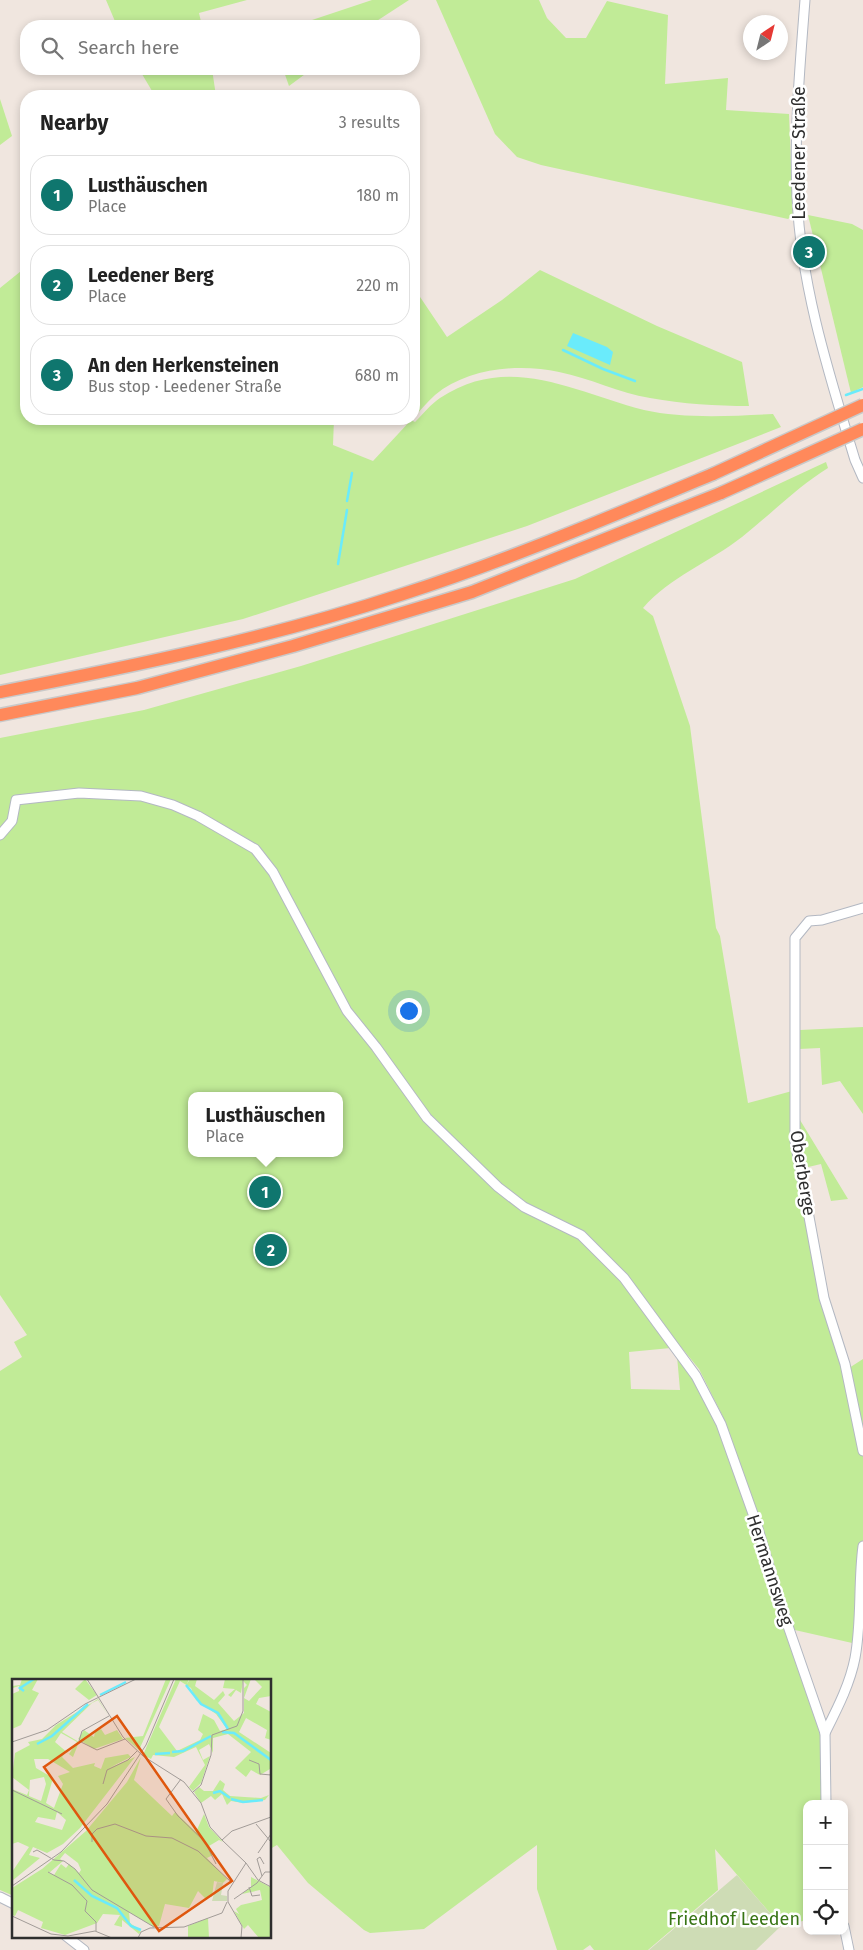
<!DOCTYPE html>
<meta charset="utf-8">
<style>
body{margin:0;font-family:"Fira Sans",sans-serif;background:#f2f2f2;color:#222}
.controls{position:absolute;right:15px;bottom:15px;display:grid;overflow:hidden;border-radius:10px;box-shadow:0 2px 8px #0003}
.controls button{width:45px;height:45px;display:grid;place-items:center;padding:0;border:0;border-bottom:1px solid #e0e0e0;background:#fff;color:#222;font:25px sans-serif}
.compass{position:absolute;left:743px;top:15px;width:45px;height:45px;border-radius:50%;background:#fff;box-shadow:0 2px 8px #0003;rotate:35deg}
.you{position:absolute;left:408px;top:1010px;width:18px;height:18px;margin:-12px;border:4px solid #fff;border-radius:50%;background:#1a73e8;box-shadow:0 0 0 8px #1a73e833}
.badge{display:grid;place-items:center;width:32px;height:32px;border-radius:50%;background:#0f766e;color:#fff;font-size:16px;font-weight:700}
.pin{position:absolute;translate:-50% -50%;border:2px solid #fff;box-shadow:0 1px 5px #0006}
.popup{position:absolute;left:188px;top:1092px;width:155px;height:65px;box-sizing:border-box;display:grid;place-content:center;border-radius:10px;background:#fff;filter:drop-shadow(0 1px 4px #0005);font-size:16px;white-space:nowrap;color:#767676}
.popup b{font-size:19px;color:#222}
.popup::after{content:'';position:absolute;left:50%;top:100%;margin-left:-10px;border:10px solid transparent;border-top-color:#fff}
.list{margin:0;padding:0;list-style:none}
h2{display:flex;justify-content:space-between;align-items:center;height:65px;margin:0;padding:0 20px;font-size:21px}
h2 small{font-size:16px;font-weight:400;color:#767676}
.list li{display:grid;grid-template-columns:32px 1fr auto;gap:15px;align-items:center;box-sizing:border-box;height:80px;margin:0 10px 10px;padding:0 10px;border:1px solid #e0e0e0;border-radius:20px}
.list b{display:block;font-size:19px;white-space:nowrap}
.list p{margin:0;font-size:16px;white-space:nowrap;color:#767676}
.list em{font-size:16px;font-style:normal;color:#767676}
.icon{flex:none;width:28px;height:28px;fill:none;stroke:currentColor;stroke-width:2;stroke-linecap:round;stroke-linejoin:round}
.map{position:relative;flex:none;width:863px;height:1950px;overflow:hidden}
.search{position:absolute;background:#fff;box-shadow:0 2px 8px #0003;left:20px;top:20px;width:400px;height:55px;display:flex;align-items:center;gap:12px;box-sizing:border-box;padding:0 18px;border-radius:20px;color:#767676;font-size:19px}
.panel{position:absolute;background:#fff;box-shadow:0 2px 8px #0003;left:20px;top:90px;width:400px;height:335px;border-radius:20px}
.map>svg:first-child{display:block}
</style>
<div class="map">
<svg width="863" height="1950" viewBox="0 0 863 1950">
<rect width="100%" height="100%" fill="#f0e6df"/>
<g fill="#c1eb97" fill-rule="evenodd">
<polygon points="106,0 247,0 199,13 202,26 117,26"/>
<polygon points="372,0 409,0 369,26 294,26"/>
<polygon points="436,0 539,0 547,18 566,38 586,38 607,1 668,15 665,84 728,78 726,110 789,114 793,215 788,219 541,165 517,157 495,134"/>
<polygon points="139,69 212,69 216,96 155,96"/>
<polygon points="283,69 312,69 289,86"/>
<polygon points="0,99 12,136 0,145"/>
<polygon points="808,215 852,224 863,230 863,387 851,393"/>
<path d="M26,267v152h308l-1,26 40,16 38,-41 -2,-1 6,3c8,-8 16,-18 25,-24 69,-46 134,-6 204,12 39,9 89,6 129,4l8,13 -254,99 -284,93 -243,56v-387z"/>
<path d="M540,270l117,56 85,36 7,44c-33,0 -66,-2 -99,-8 -31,-5 -60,-20 -91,-26 -40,-9 -92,-4 -124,23 -8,7 -14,15 -21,22v-129l33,49 55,-37z"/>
<path d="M826,462l2,6c-32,20 -57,46 -86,69 -32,25 -72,40 -99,71l10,8 37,110 26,202 4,8 28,167 44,-12v60l55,243 2,-26 14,-9v272l-2,14 -75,-17 34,106 2,70h-15v116l-26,6 -66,-77 3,41 -70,60h-54l-4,-5 -7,5h-26l-20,-61v-44l-113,84 -54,4 -6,-3 -56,-47 -31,-38 -7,4v-169h-256v216l-14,-6v-519l22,-14 -8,-15 13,-7 -27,-40v-557l144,-28 157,-44 274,-87zM191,1096h148v57h-148zM681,1347l18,22 24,48 -6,2 -25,-45 -15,-18 3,34 -49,-1 -2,-37z"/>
<polygon points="863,1027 863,1114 840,1081 822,1085 820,1048 799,1049 800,1030"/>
<polygon points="800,1120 848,1199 831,1201 821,1164 804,1168 799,1140"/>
</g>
<polygon fill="#cedcb5" points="737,1875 781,1926 756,1950 649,1950"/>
<polygon fill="#6aebfb" points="573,333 607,347 613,352 610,365 567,346"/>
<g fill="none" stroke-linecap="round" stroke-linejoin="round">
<g stroke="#6aebfb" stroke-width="2.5">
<polyline points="563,350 603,369 635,381"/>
<polyline points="846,395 863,389"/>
<polyline points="347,501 352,473"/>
<polyline points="338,564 347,510"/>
</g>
<defs>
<g id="minor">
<path d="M805,0c-5,65 -11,132 -8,197 4,90 32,177 58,263l8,18"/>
<polyline points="0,835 12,821 16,800 79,793 141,796 173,805 198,816 255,849 273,872 347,1011 376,1047 427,1118 498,1187 524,1207 581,1235 624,1278 696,1376 721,1424 757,1525 778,1597 825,1733 826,1804"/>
<polyline points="863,908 822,920 809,921 795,938 795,1141 824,1298 845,1364 863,1451"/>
<path d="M825,1733c12,-24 25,-49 30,-75 7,-37 3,-75 8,-112"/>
<polyline points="0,1897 14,1904"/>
<polyline points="844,1926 849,1950"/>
<polyline points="66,1936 84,1950"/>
</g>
<g id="highway">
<path d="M0,692c134,-26 270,-54 400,-97 106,-34 210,-78 313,-121"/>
<polyline points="0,715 137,688 293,646 472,592 721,493"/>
</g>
</defs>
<use href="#minor" stroke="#b3b8c2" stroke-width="11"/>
<use href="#highway" stroke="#c9c9c9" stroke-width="15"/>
<use href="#minor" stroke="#fff" stroke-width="9"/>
<use href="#highway" stroke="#ff895b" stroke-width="12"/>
<defs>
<g id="highway-bridge">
<polyline points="713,474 863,405"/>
<polyline points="721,493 863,429"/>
</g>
</defs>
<use href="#highway-bridge" stroke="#c9c9c9" stroke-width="15" stroke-linecap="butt"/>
<use href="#highway-bridge" stroke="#ff895b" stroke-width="12"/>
</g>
<g text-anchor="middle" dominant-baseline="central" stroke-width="5" stroke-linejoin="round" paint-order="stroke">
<g font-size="18" fill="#2e2e2e" stroke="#fff">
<text transform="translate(799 153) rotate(-90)">Leedener Straße</text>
<text transform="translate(803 1173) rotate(81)">Oberberge</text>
<text transform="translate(770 1570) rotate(72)">Hermannsweg</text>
</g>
<g font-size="18" fill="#377414" stroke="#fff">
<text x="734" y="1919">Friedhof Leeden</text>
</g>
</g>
<g transform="translate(12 1679)">
<rect width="259" height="259" fill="#f0e6df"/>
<path d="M10,0h16l-6,11 7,3 -18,32 -9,4v-35l7,-3v-5l-6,2 -1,-2 8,-1zM73,0l12,16 -8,5 -14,-11zM154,0h5l-32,71 -14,-12 18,-2zM164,0h13l-2,5 3,-5h7l-2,7 19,14 9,-9 2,4 -7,8 16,18 10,-8v-25l3,-3 -4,-4 -2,12 -5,-3 -5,7 -3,-2 7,-6 -12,-1 2,-9h26l-7,19 5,3 13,-14 -8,-8h17v17l-12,2 -3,6 15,8v28l-6,-2 2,-8 -21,-12 -7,14 32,21 -1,16 -10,6 -9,-5 -5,7 -11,-9 16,-16 -23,-18 -15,4v15l-4,-9 -10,6 4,10 7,-4 -9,27 -8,8 -4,-4 16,-22 -9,-18 -22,10 -21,-2 -2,4 -8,-4zM168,2l11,7 5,12 20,14 11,15 -7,2 -6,-11 -11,-6 -5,16 5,4 -3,6 -23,11 -18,-24zM86,20l10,16 -10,-15 -6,3 -30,29 17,10 -6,15 -7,-5 -4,5 11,11 22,-5 -1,3 7,3 4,-11 23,-4 3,3 -22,11 26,-11 -55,71 -17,16 -16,9 -14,-6 -4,8 11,3 -28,23v-9l17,-25 -11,-5 -6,2v-55l15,6 2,-5 -17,-13 3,-24 15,-8 -2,-3 14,-3 14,-14zM49,54l16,9 -8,12 -14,-12zM22,80h14l22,13 -12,4 5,8 -9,24 -8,-5 7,-25 -17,-10zM32,98l2,7 -5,17 -12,-5 1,-16zM45,133l9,8 -4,10 -27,-8 3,-5 17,3zM89,50l4,6 12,-5 6,9 -29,10 -16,-10 6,-9 10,7 1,-5zM129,78l-7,23 38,36 3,-4 21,20 8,-18 5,13 14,15 -4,-2 -10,6 4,9 -6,3 20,21 -4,4 -9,-2 -2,16 -4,-1 -1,4 -9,-9 -9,17 -24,-4 -6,22 -5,1 -25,-15 1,11 11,8 -2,3 -17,-14v7l-8,-2 6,-10 -17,-1 -6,9 -32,12 -24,-7 2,-6 -25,-12 -3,6 -3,-1v-27l30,-19 44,-38 41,-49zM53,174l13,10 3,7 -2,3 -10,-9 -3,4 -5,-4 -7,11 -5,-2 14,-12 -3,-2zM208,101l5,4 -2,6 7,6 31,2 8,-3 -4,5 -22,3 -12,-2 -4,4 -5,-11 -7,6 -4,-4 -10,7 -7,-11 5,-5 5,4h9zM239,198l19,10 1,51h-12l-11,-13 -4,4 -10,-18 5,3 -3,-5 5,-4 21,-5 -2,-10 -18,4 9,-7zM196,239l1,20h-21v-12z" fill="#c1eb97" fill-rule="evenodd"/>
<path d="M205,203l6,1 -2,12 6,1v5h-15z" fill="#cedcb5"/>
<path fill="none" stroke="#6aebfb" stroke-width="2.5" d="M174,6l15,19 17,9 10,16M12,12l-4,-3 14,-9M88,16l26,-13M210,53l12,1 37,27M25,65l15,-8 36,-32M160,73l11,-1 28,-15M143,75l15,-1M201,114l7,-2 10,7M219,120l12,3 20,-2M62,201l18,16 25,12 14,18 10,4"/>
<path fill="none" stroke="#a29c98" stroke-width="1" d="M75,0l36,58 20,19 41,26 17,21 9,24 12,13M97,37l-27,15 -3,10 18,9 28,-11M0,63l35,-12 38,-26 51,-25M237,81l10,4 1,10 11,1M169,100l-15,20 12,17 27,26 11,22M91,105l4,-14 21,-10 9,-9M0,111l50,24M181,113l8,-7 10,-30 1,-20 25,-9 6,-15v-32M244,145l15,18M80,163v-8l5,-5 18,-5 31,12 26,2 26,13 33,31M21,173l4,-2 17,10 10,1 11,8 17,21 62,37M246,174l13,-19M234,184l12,17 13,7M36,193l24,13 15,16 -2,10 11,11v9M250,197l-5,-17 3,-2 4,7M0,207l49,-34 46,-48 39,-59 28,-66M237,208l3,9 8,-1M222,220l23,-16 8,-11h6M0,237l39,18 17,2 27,-5 17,7M126,259l3,-6 9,-4 34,-1 38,-14 5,-11M229,259l1,-12 -14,-24v-11l18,-28 -24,-23 10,-9 39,-14"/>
<path fill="#df570e" fill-opacity="0.15" stroke="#df570e" stroke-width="2.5" d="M105,37l115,165 -73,50 -115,-164z"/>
<rect width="259" height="259" fill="none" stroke="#2e2e2e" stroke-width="2.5"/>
</g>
</svg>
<div class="controls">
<button>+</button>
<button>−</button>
<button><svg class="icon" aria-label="locate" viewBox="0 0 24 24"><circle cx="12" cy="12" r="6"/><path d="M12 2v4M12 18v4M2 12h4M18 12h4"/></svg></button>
</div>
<svg class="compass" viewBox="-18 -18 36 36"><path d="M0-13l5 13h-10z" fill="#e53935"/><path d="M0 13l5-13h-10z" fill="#767676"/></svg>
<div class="you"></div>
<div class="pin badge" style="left:265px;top:1192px">1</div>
<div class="popup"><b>Lusthäuschen</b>Place</div>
<div class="pin badge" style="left:271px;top:1250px">2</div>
<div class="pin badge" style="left:809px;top:252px">3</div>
<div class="search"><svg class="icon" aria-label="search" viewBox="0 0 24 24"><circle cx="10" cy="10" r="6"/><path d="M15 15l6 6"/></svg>Search here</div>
<section class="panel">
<h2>Nearby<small>3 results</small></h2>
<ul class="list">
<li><span class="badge">1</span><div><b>Lusthäuschen</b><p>Place</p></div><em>180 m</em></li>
<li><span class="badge">2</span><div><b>Leedener Berg</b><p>Place</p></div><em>220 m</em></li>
<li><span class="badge">3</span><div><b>An den Herkensteinen</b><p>Bus stop · Leedener Straße</p></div><em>680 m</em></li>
</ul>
</section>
</div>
